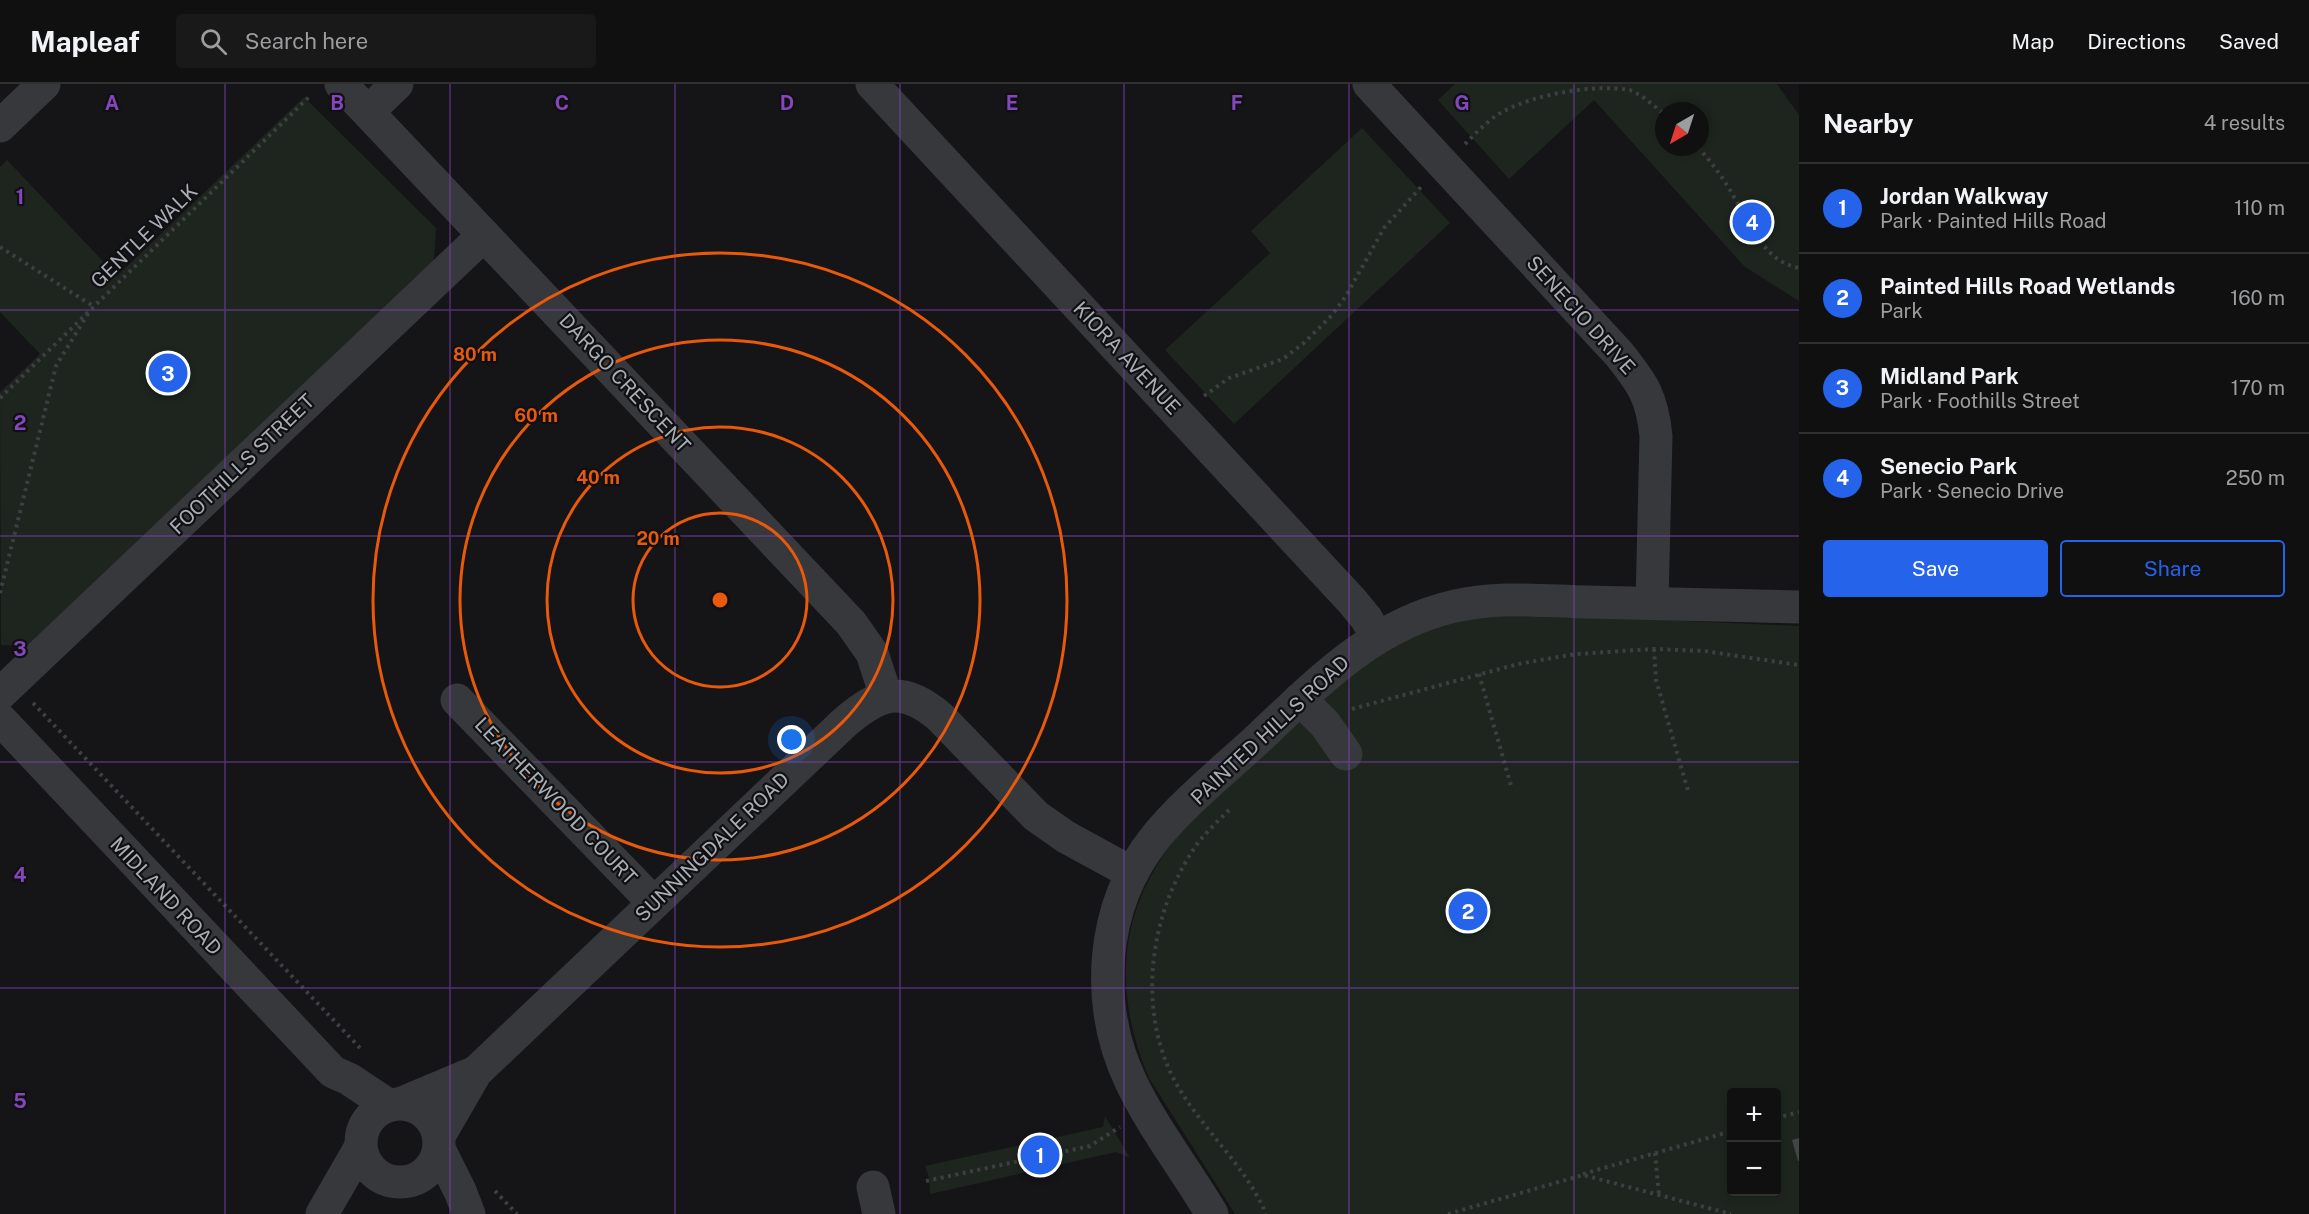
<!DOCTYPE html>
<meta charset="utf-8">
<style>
body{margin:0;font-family:"Public Sans",sans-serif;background:#19191a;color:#f1f3f6}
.controls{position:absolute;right:18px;bottom:18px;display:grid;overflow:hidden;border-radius:6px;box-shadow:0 3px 9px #0003}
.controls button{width:54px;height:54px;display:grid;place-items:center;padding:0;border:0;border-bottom:2px solid #303031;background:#101011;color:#f1f3f6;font:30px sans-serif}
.compass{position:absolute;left:1655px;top:18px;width:54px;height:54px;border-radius:50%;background:#101011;box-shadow:0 3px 9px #0003;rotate:219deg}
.you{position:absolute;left:792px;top:656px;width:21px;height:21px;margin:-15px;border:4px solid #fff;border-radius:50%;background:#1a73e8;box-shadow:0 0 0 9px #1a73e833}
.badge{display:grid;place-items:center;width:39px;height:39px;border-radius:50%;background:#2563eb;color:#fff;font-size:20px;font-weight:700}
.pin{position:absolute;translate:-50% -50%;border:3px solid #fff;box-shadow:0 2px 6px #0006}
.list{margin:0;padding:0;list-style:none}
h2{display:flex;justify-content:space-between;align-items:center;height:78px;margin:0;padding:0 24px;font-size:26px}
h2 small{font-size:20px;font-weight:400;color:#9c9d9f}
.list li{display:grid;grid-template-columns:39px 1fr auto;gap:18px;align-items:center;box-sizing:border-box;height:90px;padding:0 24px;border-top:2px solid #303031}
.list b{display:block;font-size:22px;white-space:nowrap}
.list p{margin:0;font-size:20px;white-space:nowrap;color:#9c9d9f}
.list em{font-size:20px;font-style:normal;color:#9c9d9f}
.actions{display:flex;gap:12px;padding:18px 24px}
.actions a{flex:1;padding:14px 0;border:2px solid #2563eb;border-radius:6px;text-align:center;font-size:21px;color:#2563eb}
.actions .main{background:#2563eb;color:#fff}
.icon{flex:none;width:33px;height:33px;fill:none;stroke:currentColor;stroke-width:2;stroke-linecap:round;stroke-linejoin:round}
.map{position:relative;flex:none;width:1799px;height:1130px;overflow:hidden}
header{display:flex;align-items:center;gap:36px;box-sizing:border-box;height:84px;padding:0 30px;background:#101011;border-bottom:2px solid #303031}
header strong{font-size:28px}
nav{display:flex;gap:33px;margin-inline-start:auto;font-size:21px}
.search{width:420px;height:54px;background:#19191a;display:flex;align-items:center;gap:15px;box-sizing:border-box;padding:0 21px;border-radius:6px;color:#9c9d9f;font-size:22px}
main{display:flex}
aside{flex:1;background:#101011}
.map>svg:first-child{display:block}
</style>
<header>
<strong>Mapleaf</strong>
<div class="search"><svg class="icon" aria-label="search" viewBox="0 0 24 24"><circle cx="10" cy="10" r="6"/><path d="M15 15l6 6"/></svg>Search here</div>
<nav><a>Map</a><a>Directions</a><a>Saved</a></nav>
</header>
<main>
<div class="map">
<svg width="1799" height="1130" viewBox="0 0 1799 1130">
<rect width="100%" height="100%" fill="#151517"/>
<g fill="#1e251e" fill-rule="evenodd">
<path d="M1455,0h322l22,31v186l-55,-35 -150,-166 -85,79 -71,-79zM1664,27h36v36h-36z"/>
<polygon points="304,13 436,144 434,177 31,562 1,561 0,308 40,270 0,228 0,83 7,76 117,192"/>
<polygon points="1362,44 1450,139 1234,340 1165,266 1270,169 1251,147"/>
<path d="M1480,532l161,3 158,7v588h-564l-86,-136c-39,-93 -30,-175 37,-252l142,-133 49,-39 53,-27zM1732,1008h44v100h-44z"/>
<polygon points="1105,1032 1130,1074 1116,1068 930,1110 929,1093 925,1082 1103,1043"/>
</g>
<polygon fill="#424447" points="1799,1054 1799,1077 1798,1077 1792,1056"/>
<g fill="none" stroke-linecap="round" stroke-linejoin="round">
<g stroke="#3d3f43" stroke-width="4" stroke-dasharray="3 4.5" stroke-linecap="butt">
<path d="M1465,60c12,-12 24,-25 39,-33 32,-17 90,-27 126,-21 12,5 23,15 34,24"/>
<path d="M1698,63c14,16 26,32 36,50 17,27 29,64 65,71"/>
<polyline points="0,163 93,222"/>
<polyline points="1204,312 1229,294 1283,275 1305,258 1332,231 1346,212 1384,144 1421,103"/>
<polyline points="0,314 310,12"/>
<polyline points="0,509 56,282 89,228"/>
<polyline points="1654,565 1656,596 1688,707"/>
<polyline points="1479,590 1512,705"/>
<polyline points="33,619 360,964"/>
<polyline points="1352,625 1518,580 1576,570 1654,565 1704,567 1799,581"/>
<path d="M1229,726c-12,12 -25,24 -34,37 -47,69 -60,170 -15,243 26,43 67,78 86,124"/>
<polyline points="1776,1034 1799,1028"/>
<polyline points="1655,1069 1659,1111"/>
<polyline points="1583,1090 1732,1047"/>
<polyline points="926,1097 1090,1062 1120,1043"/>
<polyline points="495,1107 517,1130"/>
<polyline points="1448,1130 1583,1091 1731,1130"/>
</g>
<g stroke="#37383c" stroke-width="33">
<polyline points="341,0 851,539 872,569 886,612"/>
<polyline points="872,0 1352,517 1366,534 1377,553"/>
<path d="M1369,0l250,270c24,30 33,43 37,82l-4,167"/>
<polyline points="368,28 397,0"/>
<polyline points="0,42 44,0"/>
<polyline points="0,610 484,151"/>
<polyline points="1300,615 1325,640 1346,670"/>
<polyline points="457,616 654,819"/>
<polyline points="0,635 333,988 349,995 388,1021"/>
<polyline points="402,1019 476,988"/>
<circle cx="400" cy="1059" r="39"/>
<path d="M439,1052l37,-64 368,-349c35,-30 57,-39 96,-6l96,99 30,21 66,36"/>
<polyline points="439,1065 460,1107 469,1130"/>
<polyline points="873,1103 879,1130"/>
<polyline points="322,1130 360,1064"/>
<path d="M1212,1130c-26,-44 -59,-86 -81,-132 -37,-78 -31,-175 24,-244 29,-36 73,-71 107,-103 58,-55 113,-111 193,-129 43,-10 88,-5 132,-4 70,1 141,3 212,5"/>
</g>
</g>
<path fill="none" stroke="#8446bd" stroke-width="1.5" stroke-opacity="0.55" d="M225,0v1130M450,0v1130M675,0v1130M900,0v1130M1124,0v1130M1349,0v1130M1574,0v1130M0,226h1799M0,452h1799M0,678h1799M0,904h1799"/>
<g fill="none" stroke="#e8590c" stroke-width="3">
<circle cx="720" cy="516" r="87"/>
<circle cx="720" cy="516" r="173"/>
<circle cx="720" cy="516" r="260"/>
<circle cx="720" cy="516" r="347"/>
</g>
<g text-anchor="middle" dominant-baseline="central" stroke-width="4.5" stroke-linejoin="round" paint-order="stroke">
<g font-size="20" fill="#a8aeb6" stroke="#101012">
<text transform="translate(144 152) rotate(-44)">GENTLE WALK</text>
<text transform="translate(1581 231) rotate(48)">SENECIO DRIVE</text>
<text transform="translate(1127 274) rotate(47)">KIORA AVENUE</text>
<text transform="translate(625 299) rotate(47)">DARGO CRESCENT</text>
<text transform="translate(242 380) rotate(-44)">FOOTHILLS STREET</text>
<text transform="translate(1270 646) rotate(-43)">PAINTED HILLS ROAD</text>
<text transform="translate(556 717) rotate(46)">LEATHERWOOD COURT</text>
<text transform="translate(712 763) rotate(-44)">SUNNINGDALE ROAD</text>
<text transform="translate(166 812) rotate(47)">MIDLAND ROAD</text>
</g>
</g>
<g font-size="20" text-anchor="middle" font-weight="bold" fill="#8446bd" stroke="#101012" stroke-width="4.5" stroke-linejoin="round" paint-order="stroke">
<text x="112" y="26">A</text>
<text x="337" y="26">B</text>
<text x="562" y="26">C</text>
<text x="787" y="26">D</text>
<text x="1012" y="26">E</text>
<text x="1237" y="26">F</text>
<text x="1462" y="26">G</text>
<text x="20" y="120">1</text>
<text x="20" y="346">2</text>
<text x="20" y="572">3</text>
<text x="20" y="798">4</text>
<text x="20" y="1024">5</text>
</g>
<circle cx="720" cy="516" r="9" fill="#e8590c" stroke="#101012" stroke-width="3"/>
<g font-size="18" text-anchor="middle" font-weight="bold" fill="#e8590c" stroke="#101012" stroke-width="4.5" stroke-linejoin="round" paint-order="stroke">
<text x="475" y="277">80 m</text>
<text x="536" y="338">60 m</text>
<text x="598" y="400">40 m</text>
<text x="658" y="461">20 m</text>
</g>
</svg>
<div class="controls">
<button>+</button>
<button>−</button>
</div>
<svg class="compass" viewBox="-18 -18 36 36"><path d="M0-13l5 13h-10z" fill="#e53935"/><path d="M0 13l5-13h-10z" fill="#9c9d9f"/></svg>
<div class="you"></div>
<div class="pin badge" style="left:1040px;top:1071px">1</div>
<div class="pin badge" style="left:1468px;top:827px">2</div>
<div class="pin badge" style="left:168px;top:289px">3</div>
<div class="pin badge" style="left:1752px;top:138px">4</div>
</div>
<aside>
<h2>Nearby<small>4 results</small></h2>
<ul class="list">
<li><span class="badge">1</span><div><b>Jordan Walkway</b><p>Park · Painted Hills Road</p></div><em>110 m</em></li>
<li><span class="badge">2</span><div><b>Painted Hills Road Wetlands</b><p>Park</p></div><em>160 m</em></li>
<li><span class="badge">3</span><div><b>Midland Park</b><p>Park · Foothills Street</p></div><em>170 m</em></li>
<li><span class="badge">4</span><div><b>Senecio Park</b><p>Park · Senecio Drive</p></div><em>250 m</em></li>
</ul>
<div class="actions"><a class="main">Save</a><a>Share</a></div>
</aside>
</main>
